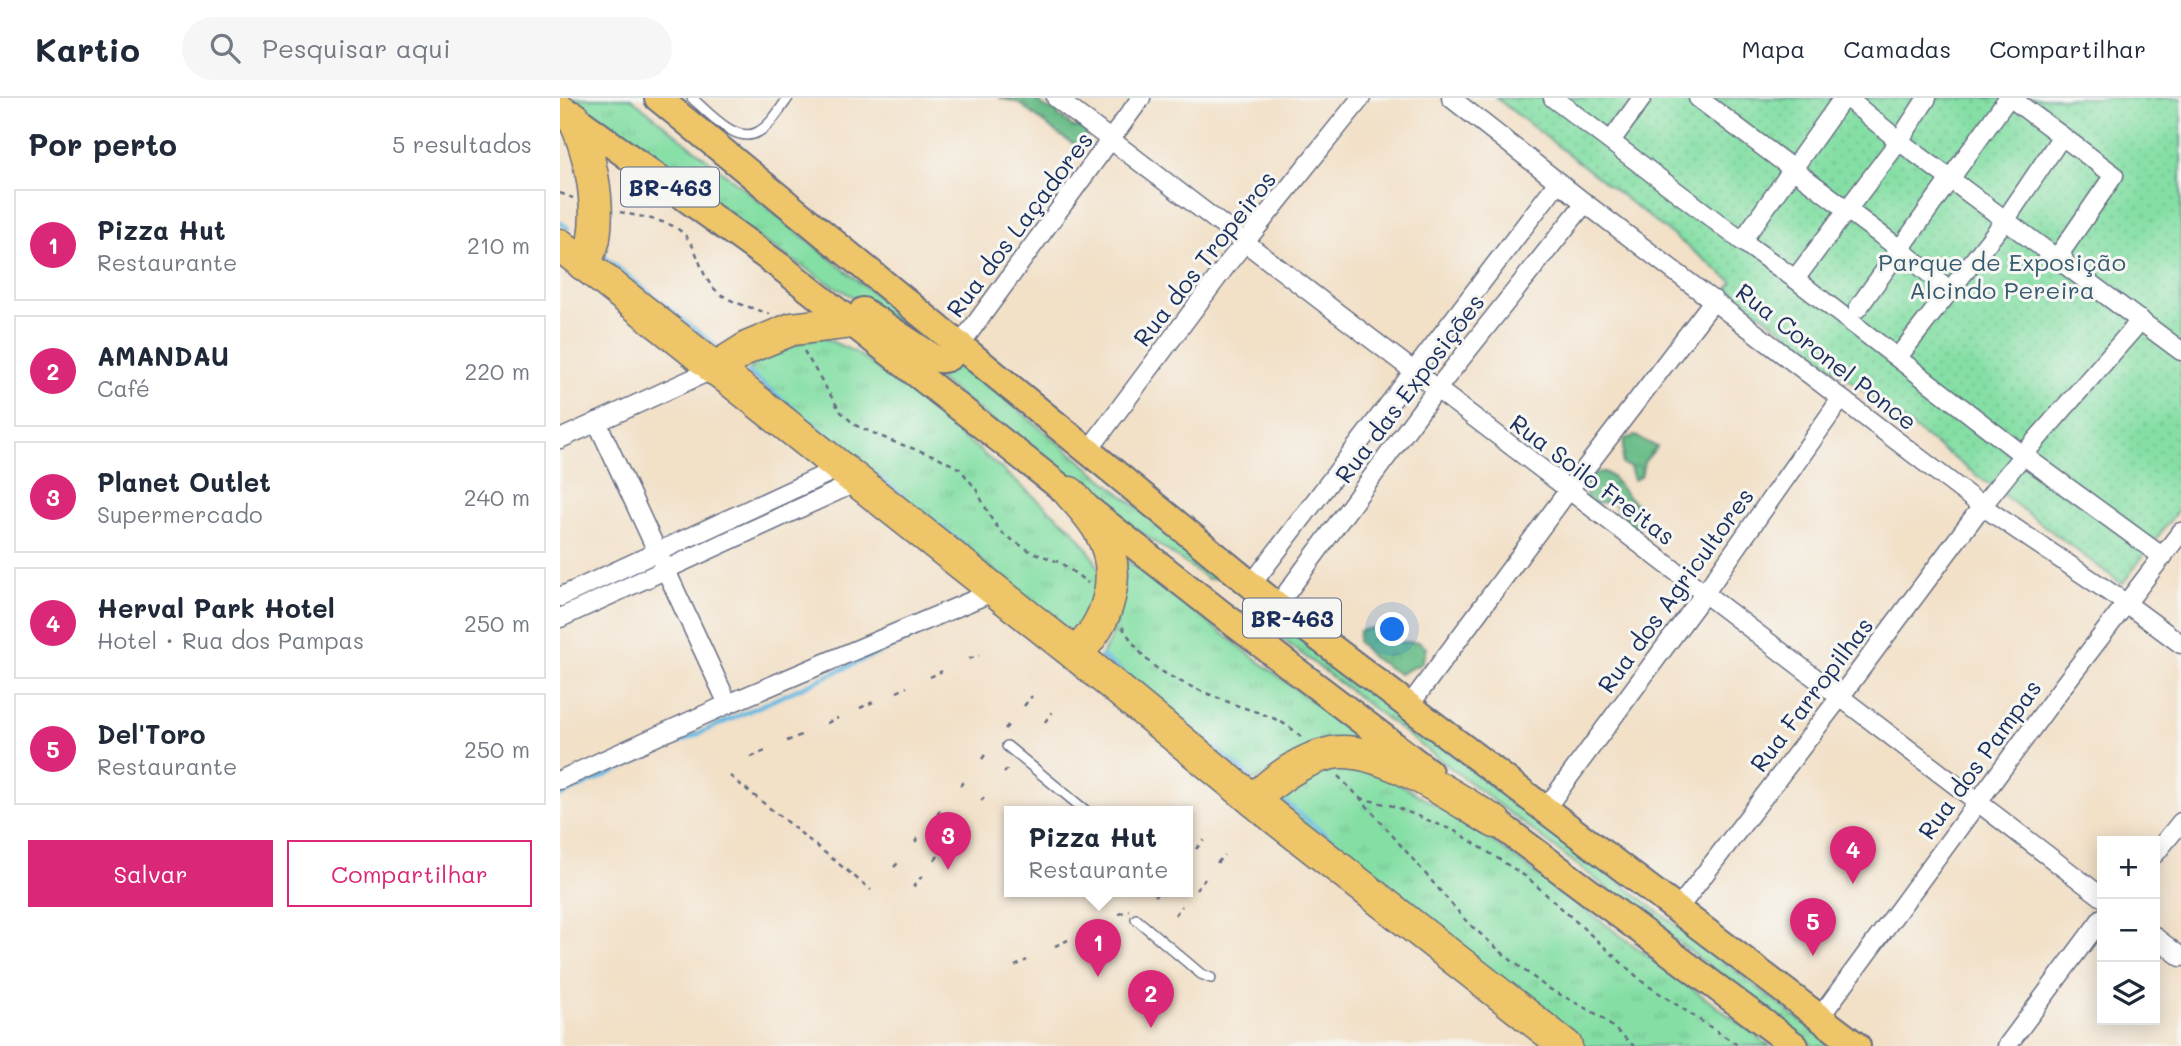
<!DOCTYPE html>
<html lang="pt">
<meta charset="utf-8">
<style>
body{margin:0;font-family:Mali,sans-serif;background:#f6f6f7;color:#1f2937}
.controls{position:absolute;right:21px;bottom:21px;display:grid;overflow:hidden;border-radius:0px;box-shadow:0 4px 18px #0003}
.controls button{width:63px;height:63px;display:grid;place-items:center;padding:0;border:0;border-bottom:2px solid #e0e1e3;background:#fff;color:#1f2937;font:35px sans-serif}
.you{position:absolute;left:833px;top:532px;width:24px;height:24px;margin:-18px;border:5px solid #fff;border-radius:50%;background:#1a73e8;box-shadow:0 0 0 10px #1a73e833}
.badge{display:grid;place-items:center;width:46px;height:46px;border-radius:50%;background:#db2777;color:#fff;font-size:23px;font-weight:700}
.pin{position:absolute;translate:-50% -58px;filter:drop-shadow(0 2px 4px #0008)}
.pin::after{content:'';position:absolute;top:37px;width:24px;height:21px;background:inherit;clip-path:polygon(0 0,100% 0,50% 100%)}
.popup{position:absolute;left:444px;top:708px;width:189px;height:91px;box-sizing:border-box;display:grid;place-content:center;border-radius:0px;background:#fff;filter:drop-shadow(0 2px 5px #0005);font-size:23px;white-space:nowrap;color:#747a83}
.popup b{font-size:26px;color:#1f2937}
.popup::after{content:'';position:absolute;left:50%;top:100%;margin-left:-14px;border:14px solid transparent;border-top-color:#fff}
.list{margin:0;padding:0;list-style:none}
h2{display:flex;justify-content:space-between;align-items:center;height:91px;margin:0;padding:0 28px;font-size:30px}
h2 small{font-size:23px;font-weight:400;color:#747a83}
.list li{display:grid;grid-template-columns:46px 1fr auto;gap:21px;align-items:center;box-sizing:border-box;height:112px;margin:0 14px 14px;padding:0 14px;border:2px solid #e0e1e3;border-radius:0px}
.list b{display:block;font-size:26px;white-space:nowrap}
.list p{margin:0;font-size:23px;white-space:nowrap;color:#747a83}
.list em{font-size:23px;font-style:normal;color:#747a83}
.actions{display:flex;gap:14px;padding:21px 28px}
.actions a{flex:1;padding:16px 0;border:2px solid #db2777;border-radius:0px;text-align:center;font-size:24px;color:#db2777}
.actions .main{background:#db2777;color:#fff}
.icon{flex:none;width:38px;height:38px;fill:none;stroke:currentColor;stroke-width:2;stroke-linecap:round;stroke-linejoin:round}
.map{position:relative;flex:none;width:1621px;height:948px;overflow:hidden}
header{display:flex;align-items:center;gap:42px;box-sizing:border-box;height:98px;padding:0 35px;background:#fff;border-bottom:2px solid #e0e1e3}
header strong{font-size:33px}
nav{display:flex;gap:38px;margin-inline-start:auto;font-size:24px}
.search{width:490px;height:63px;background:#f6f6f7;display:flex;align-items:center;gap:18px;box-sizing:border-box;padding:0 24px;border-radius:38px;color:#747a83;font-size:26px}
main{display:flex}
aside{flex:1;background:#fff}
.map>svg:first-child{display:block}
</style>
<header>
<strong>Kartio</strong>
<div class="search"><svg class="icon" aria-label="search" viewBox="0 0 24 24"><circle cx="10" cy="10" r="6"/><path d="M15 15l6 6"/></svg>Pesquisar aqui</div>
<nav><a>Mapa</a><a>Camadas</a><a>Compartilhar</a></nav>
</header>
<main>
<aside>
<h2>Por perto<small>5 resultados</small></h2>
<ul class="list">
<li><span class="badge">1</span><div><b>Pizza Hut</b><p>Restaurante</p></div><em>210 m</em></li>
<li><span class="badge">2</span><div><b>AMANDAU</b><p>Café</p></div><em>220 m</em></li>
<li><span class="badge">3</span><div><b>Planet Outlet</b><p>Supermercado</p></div><em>240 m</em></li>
<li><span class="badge">4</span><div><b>Herval Park Hotel</b><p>Hotel · Rua dos Pampas</p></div><em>250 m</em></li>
<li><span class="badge">5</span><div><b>Del'Toro</b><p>Restaurante</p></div><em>250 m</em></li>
</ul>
<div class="actions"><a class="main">Salvar</a><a>Compartilhar</a></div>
</aside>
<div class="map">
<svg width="1621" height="948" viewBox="0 0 1621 948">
<defs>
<pattern id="grass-tufts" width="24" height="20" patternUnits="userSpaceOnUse" patternTransform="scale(1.75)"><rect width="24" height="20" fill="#85dfa5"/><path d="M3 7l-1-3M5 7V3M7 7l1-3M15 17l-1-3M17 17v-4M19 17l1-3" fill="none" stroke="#72c090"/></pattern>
<pattern id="forest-crowns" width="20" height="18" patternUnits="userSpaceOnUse" patternTransform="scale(1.75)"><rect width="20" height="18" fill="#6cbe8a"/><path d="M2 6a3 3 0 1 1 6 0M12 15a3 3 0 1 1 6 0" fill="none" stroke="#589b74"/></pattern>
<pattern id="park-dots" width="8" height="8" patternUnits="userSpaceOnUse" patternTransform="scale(1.75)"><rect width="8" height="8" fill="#85dfa5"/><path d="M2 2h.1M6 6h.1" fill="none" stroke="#72c090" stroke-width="1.8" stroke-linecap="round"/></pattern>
</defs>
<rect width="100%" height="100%" fill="#f6f6f2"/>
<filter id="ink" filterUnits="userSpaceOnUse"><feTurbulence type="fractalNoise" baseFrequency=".0143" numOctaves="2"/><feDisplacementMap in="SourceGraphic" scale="14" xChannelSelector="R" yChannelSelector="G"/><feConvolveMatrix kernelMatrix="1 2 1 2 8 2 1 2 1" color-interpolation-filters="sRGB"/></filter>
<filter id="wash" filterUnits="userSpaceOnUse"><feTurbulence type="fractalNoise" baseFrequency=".00686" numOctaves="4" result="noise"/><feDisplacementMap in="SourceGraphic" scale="28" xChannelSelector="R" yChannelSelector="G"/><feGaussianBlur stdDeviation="1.57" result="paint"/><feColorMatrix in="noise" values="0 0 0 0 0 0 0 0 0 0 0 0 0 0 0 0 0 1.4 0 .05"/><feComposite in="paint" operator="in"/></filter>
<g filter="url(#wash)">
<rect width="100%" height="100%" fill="#f2e0c7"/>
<g fill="url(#grass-tufts)" stroke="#508782" stroke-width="2">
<polygon points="10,0 71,0 385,253 259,179 188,133"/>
<polygon points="295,218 400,264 656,474 653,481 648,481 566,424"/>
<path d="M262,239l33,15 58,42 159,135c15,18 37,43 26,69 -6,13 -16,25 -24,37l-326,-261c4,-17 57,-34 74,-37z"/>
<path d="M565,461l232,177v3l-106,42 -152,-123c22,-29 25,-64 26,-99z"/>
<polygon points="720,528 728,531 1274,948 1254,948 1248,944 720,539 717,534"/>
<polygon points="778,663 814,671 916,731 1210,948 1017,948 716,708 716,696"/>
</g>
<g fill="url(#forest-crowns)" stroke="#447674" stroke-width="2">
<path d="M439,0h36l9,9 13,5 2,5 9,5 4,5 9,1 6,6 -5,12c-12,1 -49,-33 -62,-42 -5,-4 -15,-4 -21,-6z"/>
<polygon points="1075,338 1097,349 1084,364 1081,378 1074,382 1070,369 1062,366 1064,341"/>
<path d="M1044,374c10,5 13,11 20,20 11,13 18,11 22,30l-9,6 -11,-2 -12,-24 -22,2 -6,-4v-16l7,-10z"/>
<polygon points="812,530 839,544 859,544 866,550 862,565 839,576 812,559 798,544 799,533"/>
</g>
<polygon fill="url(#park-dots)" stroke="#508782" stroke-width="2" points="936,0 1621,0 1621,408 1562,486 1168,191 1173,184"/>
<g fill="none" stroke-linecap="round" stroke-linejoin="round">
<g stroke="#66b9e2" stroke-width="4.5">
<polyline points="0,124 8,130"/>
<polyline points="42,157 158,250"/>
<polyline points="188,274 408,451"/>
<polyline points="542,558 690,678"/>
<polyline points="0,698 425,507"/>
<polyline points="719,699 879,828"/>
</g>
</g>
</g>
<g filter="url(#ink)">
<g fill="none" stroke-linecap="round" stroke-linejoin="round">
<defs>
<g id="lane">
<path d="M132,0c15,13 44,47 66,34 13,-7 22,-23 30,-34"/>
<polyline points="447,648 526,713"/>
<polyline points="576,821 641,876 651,880"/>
</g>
<g id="street">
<polyline points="496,0 1542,799"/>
<polyline points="891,0 1025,105 1422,408 1567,506 1621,546"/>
<polyline points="993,0 1182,143 1235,181 1463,357 1603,459"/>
<polyline points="1138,0 1341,152 1389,192"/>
<polyline points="1287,0 1339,43 1621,253"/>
<polyline points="1451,0 1554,77 1501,154 1505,165"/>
<polyline points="1051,43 1082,0"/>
<polyline points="1182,143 1283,0"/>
<polyline points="1235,181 1339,43 1367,0"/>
<polyline points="1298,210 1448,0"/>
<polyline points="400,247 581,0"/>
<polyline points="1338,259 1446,121 1502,38"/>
<polyline points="37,324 168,606"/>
<polyline points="0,341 154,271"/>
<polyline points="528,353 669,164 801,0"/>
<polyline points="691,487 998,84"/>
<polyline points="0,499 279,370"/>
<polyline points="717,508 876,292 1025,105"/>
<polyline points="0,520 297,384"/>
<polyline points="849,608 1008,393 1154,202"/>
<polyline points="0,682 168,606 435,493"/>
<polyline points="986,710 1144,496 1281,301"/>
<polyline points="1595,756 1621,724"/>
<polyline points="1117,812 1280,599 1422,408 1463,357 1581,222"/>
<polyline points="1595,839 1621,859"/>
<polyline points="1260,919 1503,588 1621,434"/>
<polyline points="1447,948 1542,820"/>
</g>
<g id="primary">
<polyline points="98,0 717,508 1297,948"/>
<polyline points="0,9 221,169 659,514 869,674"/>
<path d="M303,213l71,47c13,4 19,-3 26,-13"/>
<polyline points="920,712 1235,948"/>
</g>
<g id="highway">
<path d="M14,20c16,35 26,81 20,120 -1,9 -7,18 -11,26"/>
<polyline points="0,147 515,556 715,720 1006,948"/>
<polyline points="154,271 189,249 232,231 292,224"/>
<path d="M510,395c11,12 22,24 30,38 24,42 9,92 -25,123"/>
<path d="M693,702c23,-21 48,-41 79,-47 47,-9 122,45 163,69"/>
</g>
</defs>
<use href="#lane" stroke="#666d83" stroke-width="12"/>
<use href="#street" stroke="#666d83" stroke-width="21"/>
<use href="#primary" stroke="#666d83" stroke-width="30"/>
<use href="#highway" stroke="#666d83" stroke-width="35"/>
<g stroke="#666d83" stroke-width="2.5" stroke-dasharray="5 5" stroke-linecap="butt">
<polyline points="0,95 13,100"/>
<path d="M60,114c16,4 38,7 53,14 26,14 24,42 38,59 13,17 40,22 59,29"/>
<polyline points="244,253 280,313 295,327 334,344 378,359 400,371 416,391 432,422 443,436 468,452 501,465 528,485"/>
<path d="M562,529c11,15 22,34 39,44 23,14 50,24 75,34 25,9 47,13 66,33"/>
<polyline points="409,561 419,557"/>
<polyline points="370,579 382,573"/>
<polyline points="337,594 347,589"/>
<polyline points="464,608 472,598"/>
<polyline points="300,610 313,604"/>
<polyline points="485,624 492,614"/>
<polyline points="267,625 278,620"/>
<polyline points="445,631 449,626"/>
<polyline points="227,643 241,637"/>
<polyline points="191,659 205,653"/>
<polyline points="422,661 427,654"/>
<polyline points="444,675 450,668"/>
<polyline points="170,678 311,792"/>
<polyline points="778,678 800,700 908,825 947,859 986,889 1040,918 1074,948"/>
<polyline points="400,688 405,681"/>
<polyline points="800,700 833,708 897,734 968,780 1084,885 1179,948"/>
<polyline points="421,703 427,696"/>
<polyline points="377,716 383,708"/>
<polyline points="398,733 405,724"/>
<polyline points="355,744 361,736"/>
<polyline points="636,751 644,742"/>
<polyline points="375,762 382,753"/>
<polyline points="657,765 664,757"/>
<polyline points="334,769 340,763"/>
<polyline points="353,789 363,777"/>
<polyline points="636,792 645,781"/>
<polyline points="595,798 599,793"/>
<polyline points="559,816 569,812"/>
<polyline points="615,817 622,808"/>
<polyline points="526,833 540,826"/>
<polyline points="495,848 508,842"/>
<polyline points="455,868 467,862"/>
</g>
<use href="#lane" stroke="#fff" stroke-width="9"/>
<use href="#street" stroke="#fff" stroke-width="18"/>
<use href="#primary" stroke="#eec569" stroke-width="26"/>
<use href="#highway" stroke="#eec569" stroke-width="32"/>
</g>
</g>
<g text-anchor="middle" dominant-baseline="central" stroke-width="6" stroke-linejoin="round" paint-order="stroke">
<g fill="#f6f6f2" stroke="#5d6b8a" stroke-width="2">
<rect x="61" y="69.5" width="98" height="39" rx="5"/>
<rect x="683" y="500.5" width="98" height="39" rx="5"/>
</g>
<g font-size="23" font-weight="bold" fill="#1b2f5e">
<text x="110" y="89">BR-463</text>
<text x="732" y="520">BR-463</text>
</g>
<g font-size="24" fill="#1b2f5e" stroke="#f6f6f2">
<text transform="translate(459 126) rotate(-53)">Rua dos Laçadores</text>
<text transform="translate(644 160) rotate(-52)">Rua dos Tropeiros</text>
<text transform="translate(1267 258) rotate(38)">Rua Coronel Ponce</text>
<text transform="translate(849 290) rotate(-53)">Rua das Exposições</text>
<text transform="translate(1033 381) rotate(37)">Rua Soilo Freitas</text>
<text transform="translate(1115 492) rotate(-54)">Rua dos Agricultores</text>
<text transform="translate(1251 596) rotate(-53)">Rua Farropilhas</text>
<text transform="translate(1419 661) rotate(-54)">Rua dos Pampas</text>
</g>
<g font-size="24" fill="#365b70" stroke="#f6f6f2">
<text x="1442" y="163">Parque de Exposição<tspan x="1442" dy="28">Alcindo Pereira</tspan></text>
</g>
</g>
</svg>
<div class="controls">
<button>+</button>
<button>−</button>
<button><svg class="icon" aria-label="layers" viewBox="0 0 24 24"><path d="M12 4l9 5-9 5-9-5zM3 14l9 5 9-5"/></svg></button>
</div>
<div class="you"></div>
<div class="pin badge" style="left:538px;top:879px">1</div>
<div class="popup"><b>Pizza Hut</b>Restaurante</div>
<div class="pin badge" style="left:591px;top:930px">2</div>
<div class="pin badge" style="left:388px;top:772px">3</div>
<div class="pin badge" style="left:1293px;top:786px">4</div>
<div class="pin badge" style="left:1253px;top:858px">5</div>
</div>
</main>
